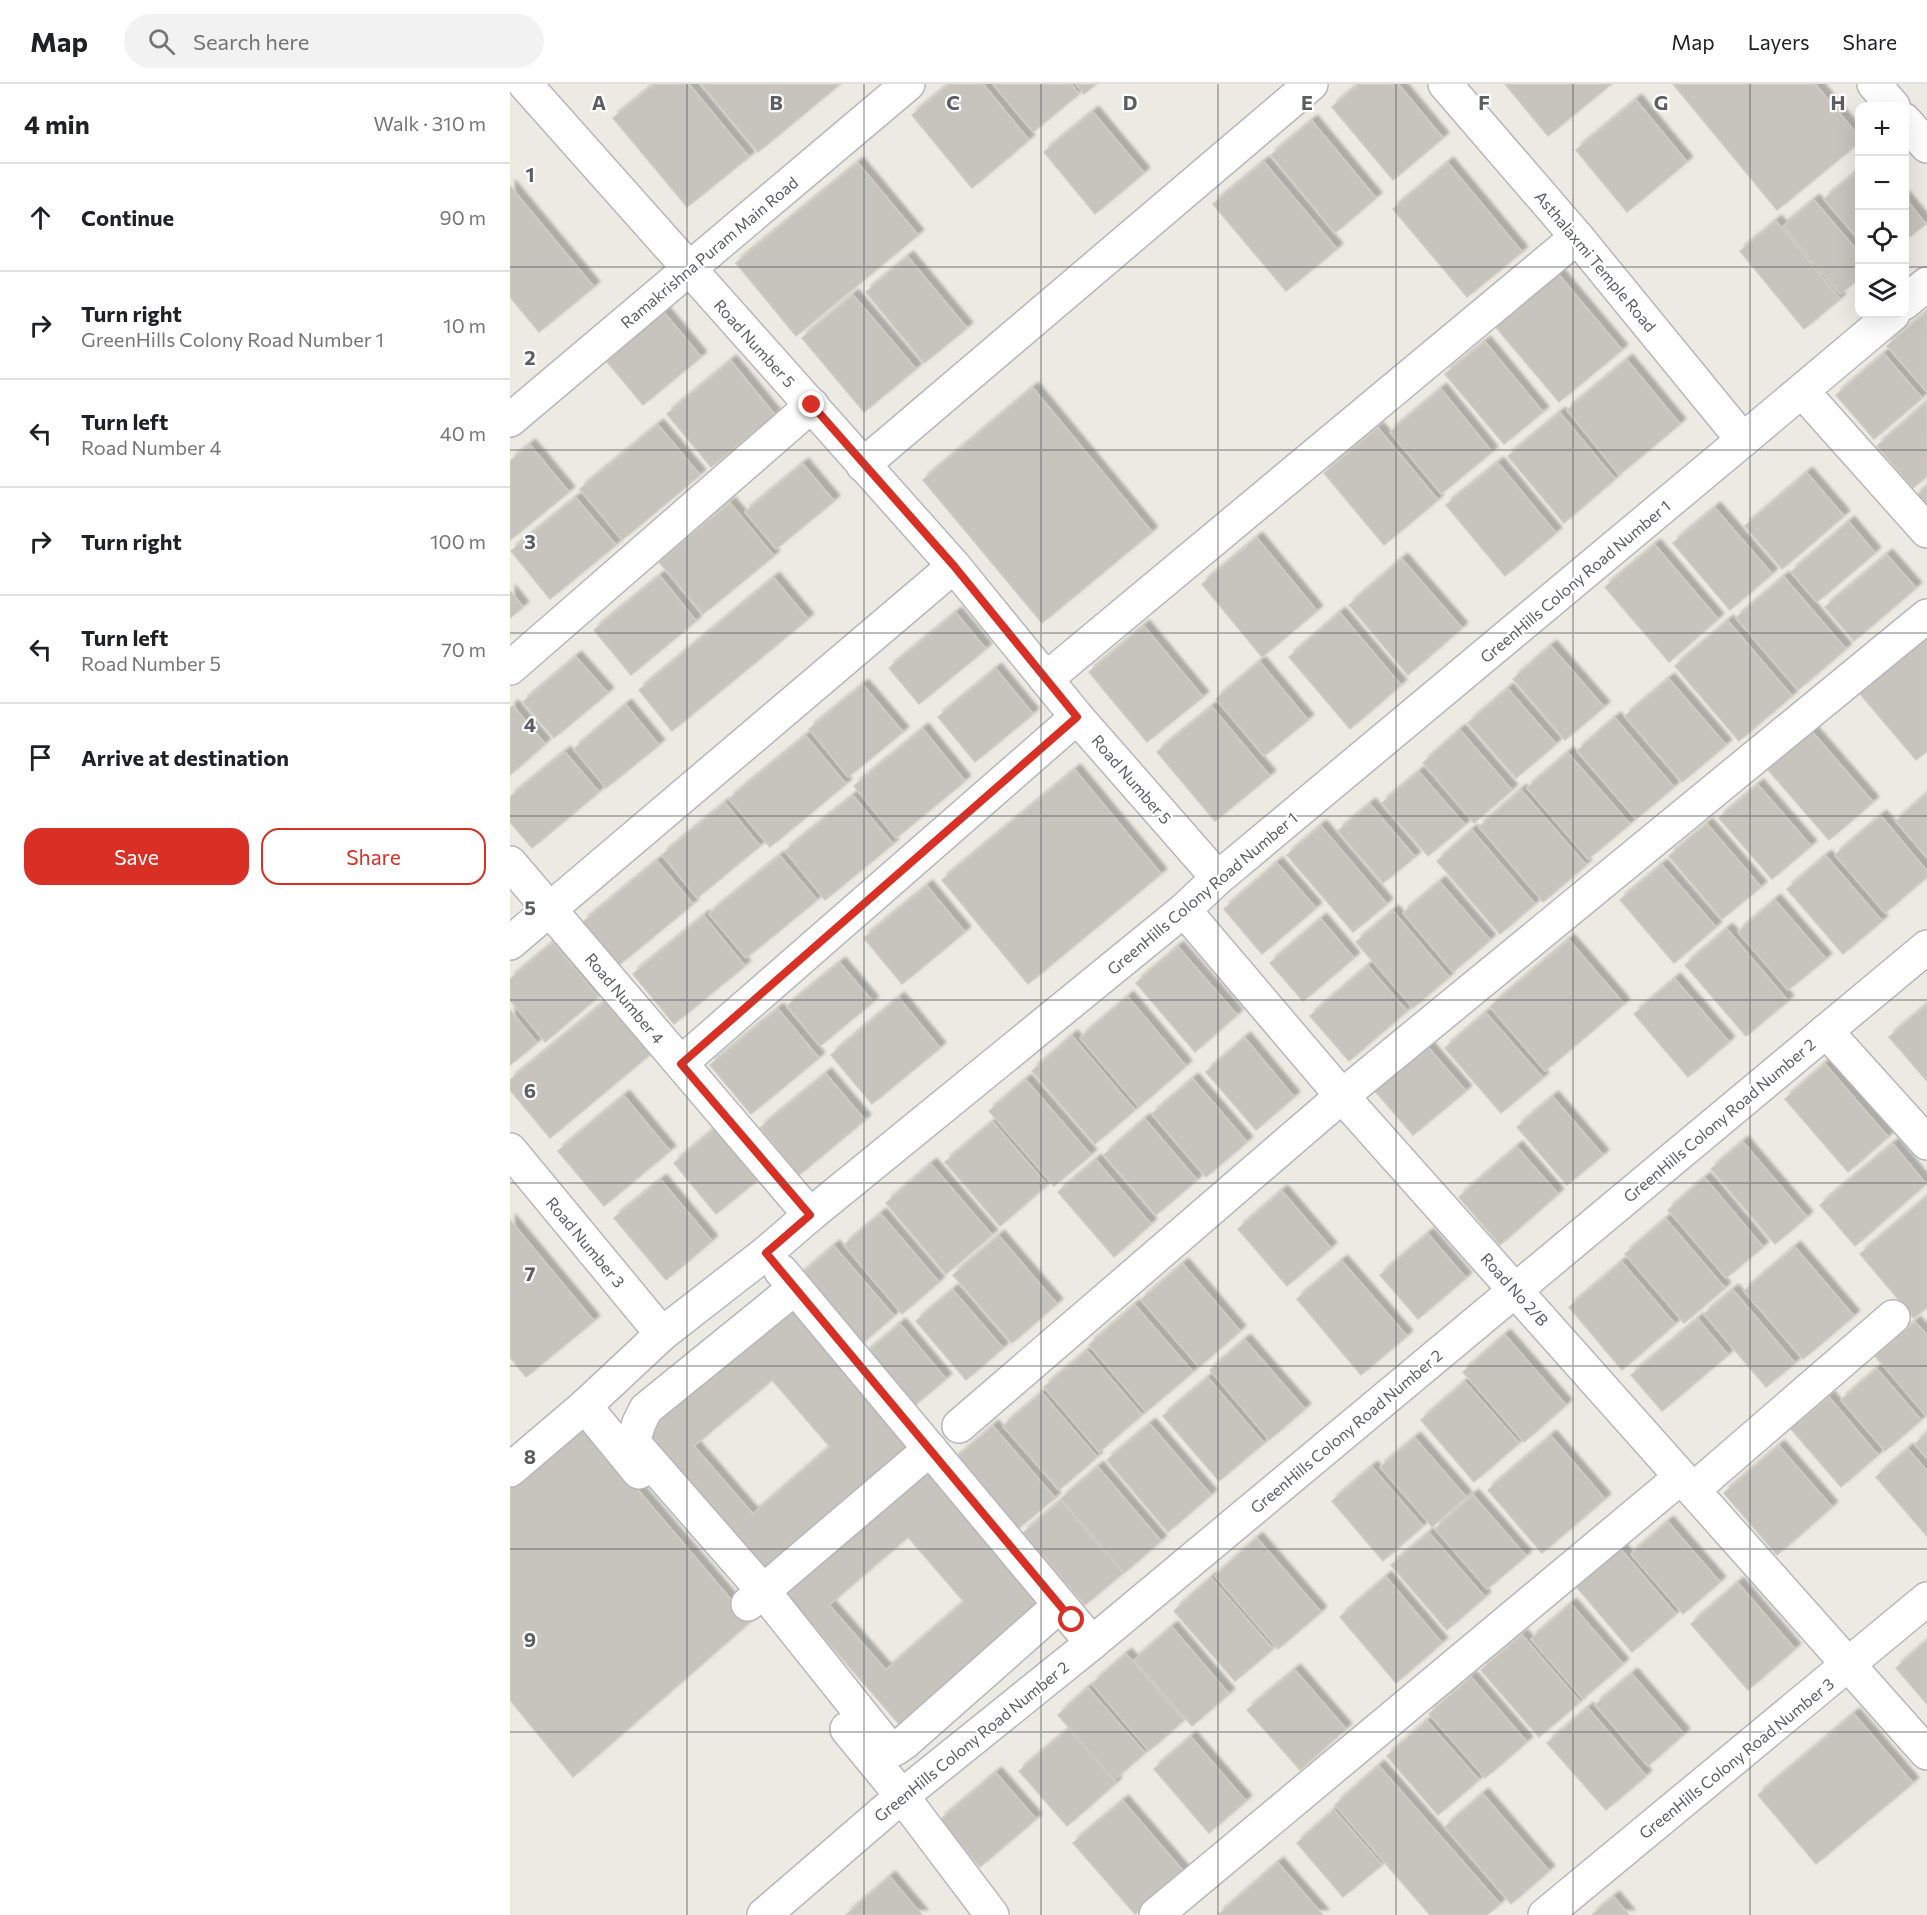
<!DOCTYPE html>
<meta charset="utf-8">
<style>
body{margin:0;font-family:Commissioner,sans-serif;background:#f2f2f2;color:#202124}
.controls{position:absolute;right:18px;top:18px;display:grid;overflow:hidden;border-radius:12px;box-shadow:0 6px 24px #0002}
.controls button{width:54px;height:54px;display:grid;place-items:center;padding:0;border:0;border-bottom:2px solid #e0e0e0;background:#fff;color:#202124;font:30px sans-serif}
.stop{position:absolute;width:18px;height:18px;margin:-14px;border:4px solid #d93025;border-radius:50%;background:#fff}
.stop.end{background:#d93025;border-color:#fff;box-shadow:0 2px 6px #0008}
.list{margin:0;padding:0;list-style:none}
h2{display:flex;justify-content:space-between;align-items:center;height:78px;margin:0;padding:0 24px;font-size:26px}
h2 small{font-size:20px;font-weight:400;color:#757577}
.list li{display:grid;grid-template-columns:39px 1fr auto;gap:18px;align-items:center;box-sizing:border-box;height:108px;padding:0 24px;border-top:2px solid #e0e0e0}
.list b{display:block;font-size:22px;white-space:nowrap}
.list p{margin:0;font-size:20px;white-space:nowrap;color:#757577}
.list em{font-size:20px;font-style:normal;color:#757577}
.actions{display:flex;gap:12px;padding:18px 24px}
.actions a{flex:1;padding:14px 0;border:2px solid #d93025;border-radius:18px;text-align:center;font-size:21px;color:#d93025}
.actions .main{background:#d93025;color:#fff}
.icon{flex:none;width:33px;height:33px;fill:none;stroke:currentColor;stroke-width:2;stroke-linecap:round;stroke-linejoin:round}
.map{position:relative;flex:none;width:1417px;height:1831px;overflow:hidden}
header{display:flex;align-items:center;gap:36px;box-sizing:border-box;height:84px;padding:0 30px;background:#fff;border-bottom:2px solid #e0e0e0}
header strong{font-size:28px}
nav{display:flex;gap:33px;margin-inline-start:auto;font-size:21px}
.search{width:420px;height:54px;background:#f2f2f2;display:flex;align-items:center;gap:15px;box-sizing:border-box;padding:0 21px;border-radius:33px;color:#757577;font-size:22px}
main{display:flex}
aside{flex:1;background:#fff}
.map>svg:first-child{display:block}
</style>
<header>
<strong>Map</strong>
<div class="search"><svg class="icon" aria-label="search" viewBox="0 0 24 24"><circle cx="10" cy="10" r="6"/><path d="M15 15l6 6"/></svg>Search here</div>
<nav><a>Map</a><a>Layers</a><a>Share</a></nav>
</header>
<main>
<aside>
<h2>4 min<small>Walk · 310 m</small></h2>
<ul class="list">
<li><svg class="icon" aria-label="ahead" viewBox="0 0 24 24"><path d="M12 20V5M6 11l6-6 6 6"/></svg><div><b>Continue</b></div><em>90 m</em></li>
<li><svg class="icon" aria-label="right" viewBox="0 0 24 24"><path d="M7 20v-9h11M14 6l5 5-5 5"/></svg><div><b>Turn right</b><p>GreenHills Colony Road Number 1</p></div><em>10 m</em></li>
<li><svg class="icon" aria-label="left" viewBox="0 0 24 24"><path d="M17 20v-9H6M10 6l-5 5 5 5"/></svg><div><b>Turn left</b><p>Road Number 4</p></div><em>40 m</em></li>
<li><svg class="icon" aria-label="right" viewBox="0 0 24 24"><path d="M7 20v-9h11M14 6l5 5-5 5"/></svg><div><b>Turn right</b></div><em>100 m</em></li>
<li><svg class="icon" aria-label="left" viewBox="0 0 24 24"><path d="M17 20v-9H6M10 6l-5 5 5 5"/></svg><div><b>Turn left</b><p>Road Number 5</p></div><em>70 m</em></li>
<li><svg class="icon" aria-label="arrive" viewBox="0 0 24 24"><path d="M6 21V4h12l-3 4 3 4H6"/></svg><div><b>Arrive at destination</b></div></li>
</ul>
<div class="actions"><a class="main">Save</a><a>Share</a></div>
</aside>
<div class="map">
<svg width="1417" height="1831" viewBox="0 0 1417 1831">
<defs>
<filter id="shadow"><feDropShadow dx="5.5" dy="-5.5" stdDeviation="1.5" flood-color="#0004"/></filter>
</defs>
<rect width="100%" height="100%" fill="#eceae2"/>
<g fill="#c7c4be" stroke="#d0cbc1" stroke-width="1.5" fill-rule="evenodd" filter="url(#shadow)">
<polygon points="145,0 179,0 239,73 177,123 103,34"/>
<polygon points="191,0 330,0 248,68"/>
<polygon points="440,0 473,0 519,56 462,104 402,31"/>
<polygon points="483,0 561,0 569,10 523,48"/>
<polygon points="566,0 586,0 574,10"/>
<polygon points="849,0 888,0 933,54 883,96 822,23"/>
<polygon points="995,0 1101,0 1038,52"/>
<polygon points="1163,0 1305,0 1350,54 1350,58 1267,126"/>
<polygon points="1126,16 1177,78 1117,128 1066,66"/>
<polygon points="583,28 634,89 585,130 534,68"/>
<polygon points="802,37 866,114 825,149 761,71"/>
<polygon points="754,78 827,165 776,207 703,120"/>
<polygon points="348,79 408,151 286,252 226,179"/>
<polygon points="938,79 1012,168 957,213 883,125"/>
<polygon points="1350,86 1350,157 1314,115"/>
<polygon points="0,102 84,203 29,248 0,213"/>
<polygon points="1394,113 1416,140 1394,157"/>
<polygon points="1304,116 1350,170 1350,194 1330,210 1273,142"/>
<polygon points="1266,137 1330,215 1294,245 1230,167"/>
<polygon points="398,173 457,244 414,279 356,208"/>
<polygon points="1048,190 1112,266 1049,318 985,242"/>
<polygon points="343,211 406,285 354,328 292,254"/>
<polygon points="152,226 191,273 133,321 94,274"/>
<polygon points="1417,228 1417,308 1377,262"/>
<polygon points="975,258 1033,328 994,360 935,290"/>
<polygon points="1374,270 1412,314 1364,355 1326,311"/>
<polygon points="1117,276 1170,340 1109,391 1057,326"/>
<polygon points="221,277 265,331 201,383 157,330"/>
<polygon points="523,304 642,448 532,539 413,396"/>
<polygon points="931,305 982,368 931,410 880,348"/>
<polygon points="1416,319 1417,392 1403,404 1367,362"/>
<polygon points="1050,329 1105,395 1054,439 998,372"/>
<polygon points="148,341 190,391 112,456 70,405"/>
<polygon points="868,344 928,416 874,461 814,389"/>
<polygon points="20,361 59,408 0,456 0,377"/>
<polygon points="988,379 1046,449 995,492 936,421"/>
<polygon points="293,380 324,417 266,465 235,428"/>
<polygon points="1297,389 1334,432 1272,485 1235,442"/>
<polygon points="1417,403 1417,427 1405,413"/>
<polygon points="66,414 106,461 40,515 1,467"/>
<polygon points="220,419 264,472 193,530 149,478"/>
<polygon points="1205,424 1262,490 1220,526 1163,459"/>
<polygon points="1339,438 1365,469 1307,518 1281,488"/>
<polygon points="747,454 807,527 752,573 692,500"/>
<polygon points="1145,461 1208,535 1159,578 1095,503"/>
<polygon points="1377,471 1406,504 1344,557 1315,523"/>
<polygon points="892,475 952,544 898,591 839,521"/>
<polygon points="150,492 186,537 121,591 84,546"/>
<polygon points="1274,493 1336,565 1288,606 1226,534"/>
<polygon points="264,494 298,535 162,647 129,606"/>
<polygon points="0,507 13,523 0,534"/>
<polygon points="446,529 476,565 409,620 379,584"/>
<polygon points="830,529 891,601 840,645 779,573"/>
<polygon points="1218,537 1282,612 1229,657 1165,582"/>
<polygon points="634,542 693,613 637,658 579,588"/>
<polygon points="1417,545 1417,667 1406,676 1346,605"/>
<polygon points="1041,562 1094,623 1055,656 1003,595"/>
<polygon points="66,573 98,609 44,654 13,618"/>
<polygon points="750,578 798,636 754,672 706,615"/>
<polygon points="486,585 523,630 465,678 428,633"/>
<polygon points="1159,595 1216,661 1172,698 1115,632"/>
<polygon points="353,601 393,648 338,693 299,645"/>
<polygon points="998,605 1046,660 1006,694 958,639"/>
<polygon points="116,621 149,661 96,704 64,665"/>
<polygon points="3,622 35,660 0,691 0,624"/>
<polygon points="702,623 760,692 705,737 647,668"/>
<polygon points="1105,634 1164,703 1126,735 1067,667"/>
<polygon points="1298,643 1363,718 1319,756 1253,680"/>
<polygon points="413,645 455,697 386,754 344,702"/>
<polygon points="950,646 1002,706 964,739 913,679"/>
<polygon points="296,652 336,700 260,763 219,715"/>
<polygon points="55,668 89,708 22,764 0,738 0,713"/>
<polygon points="1058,669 1120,740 1078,775 1017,704"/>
<polygon points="565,686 651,790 518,900 432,796"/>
<polygon points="909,688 955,741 918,772 872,719"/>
<polygon points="1248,701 1301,762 1262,795 1209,734"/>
<polygon points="1011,706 1076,781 1033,818 969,743"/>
<polygon points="1417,710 1417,773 1386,737"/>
<polygon points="343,712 383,760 315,816 275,767"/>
<polygon points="215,719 250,762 187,814 152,771"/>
<polygon points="860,720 905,773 873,799 828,747"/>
<polygon points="1371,732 1417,787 1417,793 1375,829 1325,771"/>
<polygon points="1197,740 1251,803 1212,835 1159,772"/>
<polygon points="811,742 877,820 843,848 777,771"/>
<polygon points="962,746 1025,820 990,850 927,777"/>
<polygon points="270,772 307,816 236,874 199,830"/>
<polygon points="1316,772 1372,837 1333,870 1277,805"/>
<polygon points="147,777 183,820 109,881 73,838"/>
<polygon points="767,779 806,824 752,870 714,825"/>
<polygon points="1152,781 1206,843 1164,879 1110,816"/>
<polygon points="930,798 980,856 943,888 893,829"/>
<polygon points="417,802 455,848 392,900 354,854"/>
<polygon points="1265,816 1316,875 1278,906 1228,848"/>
<polygon points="883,827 939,893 903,924 846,858"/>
<polygon points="194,832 235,882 164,940 123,890"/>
<polygon points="811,835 844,874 793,917 760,879"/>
<polygon points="1217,845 1278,917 1236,952 1175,881"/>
<polygon points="1059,856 1114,920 1035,987 980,923"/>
<polygon points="43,859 88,913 35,958 0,916 0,895"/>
<polygon points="668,863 727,931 685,968 626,899"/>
<polygon points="330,879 363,918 310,962 277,922"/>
<polygon points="858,882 897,927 839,977 800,932"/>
<polygon points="1165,895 1219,958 1178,993 1124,930"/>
<polygon points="618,913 676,982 629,1023 570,954"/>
<polygon points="389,914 430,964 362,1020 321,971"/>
<polygon points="99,915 143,968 40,1054 0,1006 0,996"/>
<polygon points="1417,921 1417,997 1379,953"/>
<polygon points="268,925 309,974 241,1030 200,981"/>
<polygon points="0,926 27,959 0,981"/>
<polygon points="976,929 1033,994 991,1029 935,964"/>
<polygon points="562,952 625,1026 585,1060 522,987"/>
<polygon points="735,954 784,1013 746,1046 696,988"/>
<polygon points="917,962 956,1007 903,1051 865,1007"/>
<polygon points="1315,980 1378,1053 1338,1088 1275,1015"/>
<polygon points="316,990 355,1036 289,1091 250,1044"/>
<polygon points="683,995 737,1058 696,1093 642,1030"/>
<polygon points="516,996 581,1071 544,1102 479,1027"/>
<polygon points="114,1012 160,1067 94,1122 48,1067"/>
<polygon points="1043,1013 1093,1071 1057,1101 1007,1043"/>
<polygon points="635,1035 687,1096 646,1131 594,1071"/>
<polygon points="483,1038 537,1101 490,1142 435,1078"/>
<polygon points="206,1044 249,1095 206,1130 164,1079"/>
<polygon points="1233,1058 1297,1133 1265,1160 1201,1085"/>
<polygon points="1383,1060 1416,1100 1345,1162 1310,1121"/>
<polygon points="1007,1063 1048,1110 990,1161 949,1113"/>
<polygon points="586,1076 641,1140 604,1173 548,1108"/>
<polygon points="421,1080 482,1151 436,1190 376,1119"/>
<polygon points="1195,1094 1253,1163 1216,1194 1158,1126"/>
<polygon points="151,1096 202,1157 156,1196 104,1134"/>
<polygon points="772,1107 821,1164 777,1202 728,1145"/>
<polygon points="1417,1113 1417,1223 1404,1234 1350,1170"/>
<polygon points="371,1130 429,1198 392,1230 334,1161"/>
<polygon points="1156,1135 1215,1204 1174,1239 1115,1170"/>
<polygon points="0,1136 84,1237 16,1293 0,1273"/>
<polygon points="918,1150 956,1194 908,1235 870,1191"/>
<polygon points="489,1152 547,1220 502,1259 443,1191"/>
<polygon points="324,1162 384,1232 348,1263 288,1193"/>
<polygon points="1285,1163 1344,1232 1293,1275 1234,1207"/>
<polygon points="832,1177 897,1252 851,1291 787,1215"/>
<polygon points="1112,1178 1165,1240 1112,1286 1059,1223"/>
<polygon points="673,1180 730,1247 689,1283 631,1216"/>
<polygon points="443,1206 493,1264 456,1296 406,1237"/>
<polygon points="1223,1206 1285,1279 1256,1303 1194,1230"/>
<polygon points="625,1221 683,1288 636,1328 579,1261"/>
<path d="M280,1222l121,139 -148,127 -120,-139zM262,1296l58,67 -77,67 -59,-68z"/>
<polygon points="1188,1235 1218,1271 1152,1327 1121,1291"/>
<polygon points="1405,1238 1417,1251 1417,1333 1365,1272"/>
<polygon points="390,1240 436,1295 400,1325 354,1271"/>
<polygon points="995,1251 1056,1321 1014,1358 953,1288"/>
<polygon points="735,1256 795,1325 759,1356 700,1286"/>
<polygon points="577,1267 632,1331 589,1368 534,1303"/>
<polygon points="1367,1285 1411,1336 1375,1367 1331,1316"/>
<polygon points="698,1294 754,1359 709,1397 653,1332"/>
<polygon points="955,1298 1009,1359 964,1398 911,1336"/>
<polygon points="532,1309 587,1373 549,1406 493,1342"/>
<polygon points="1319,1313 1368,1371 1331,1403 1281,1345"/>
<polygon points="72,1340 240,1538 63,1693 0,1616 0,1405"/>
<polygon points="640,1340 701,1411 658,1448 597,1376"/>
<polygon points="483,1342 545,1414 504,1448 443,1377"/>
<polygon points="1417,1349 1417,1374 1405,1360"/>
<polygon points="1041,1352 1095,1415 1032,1469 978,1406"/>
<polygon points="905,1354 956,1413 922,1443 870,1383"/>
<polygon points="1269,1362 1322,1423 1267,1471 1214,1409"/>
<polygon points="1398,1365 1417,1387 1417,1452 1366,1393"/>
<path d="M414,1377l119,137 -144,126 -120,-138zM398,1453l56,65 -78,68 -57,-65z"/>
<polygon points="588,1383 651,1457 614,1489 551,1415"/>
<polygon points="862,1383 913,1442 873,1477 822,1417"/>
<polygon points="963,1411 1016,1472 977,1505 925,1445"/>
<polygon points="551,1417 613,1489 575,1521 513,1449"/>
<polygon points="1158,1438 1210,1498 1173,1530 1121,1470"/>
<polygon points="919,1449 975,1513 937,1546 881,1481"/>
<polygon points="747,1454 811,1528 768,1565 705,1492"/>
<polygon points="1108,1462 1166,1530 1122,1568 1064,1500"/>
<polygon points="876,1493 932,1559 886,1599 830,1533"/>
<polygon points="701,1494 763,1565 725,1597 664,1527"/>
<polygon points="1228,1499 1285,1565 1238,1606 1181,1540"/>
<polygon points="1061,1520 1113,1580 1073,1615 1021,1555"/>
<polygon points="662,1543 719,1610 682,1642 624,1576"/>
<polygon points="1012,1551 1070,1618 1029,1653 971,1586"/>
<polygon points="1417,1557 1417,1620 1386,1584"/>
<polygon points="616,1570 674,1636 639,1667 582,1600"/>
<polygon points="785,1586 836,1645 790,1686 737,1626"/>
<polygon points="1122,1590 1174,1650 1138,1682 1085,1621"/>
<polygon points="961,1593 1017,1658 975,1694 919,1630"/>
<polygon points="578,1604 635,1669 604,1696 548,1631"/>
<polygon points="1078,1624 1136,1692 1096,1726 1037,1659"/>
<polygon points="1344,1630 1403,1699 1306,1780 1248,1711"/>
<polygon points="917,1637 969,1696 928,1731 877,1672"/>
<polygon points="559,1645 606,1699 557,1742 509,1687"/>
<polygon points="681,1653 736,1717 699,1749 644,1685"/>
<polygon points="869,1682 990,1820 977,1831 920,1831 825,1721"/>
<polygon points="486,1689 526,1735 470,1783 430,1736"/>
<polygon points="973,1710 1039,1787 1001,1820 935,1743"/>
<polygon points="613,1717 674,1788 625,1830 563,1759"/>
<polygon points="824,1726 872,1781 833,1813 787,1759"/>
<polygon points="768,1779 813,1831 708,1831"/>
<polygon points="380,1793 412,1831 336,1831"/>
<polygon points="1104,1813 1119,1831 1082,1831"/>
</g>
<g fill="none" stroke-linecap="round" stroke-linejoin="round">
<defs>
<g id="street">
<polyline points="15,0 444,482 567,633 708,794"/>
<polyline points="935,0 1067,153 1233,356"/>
<polyline points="1364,0 1383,22"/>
<polyline points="1394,36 1417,62"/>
<polyline points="1394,219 1417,200"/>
<polyline points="1292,307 1417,447"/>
<polyline points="0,336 398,0"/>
<polyline points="353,381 801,0"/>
<polyline points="0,584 302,321"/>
<polyline points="536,595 1067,153"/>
<polyline points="0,779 300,1131"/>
<polyline points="674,826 832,1012 1417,1669"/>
<polyline points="0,859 444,482"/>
<polyline points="1316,947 1417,1059"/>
<polyline points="171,979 567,633"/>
<polyline points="0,1066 152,1250"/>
<polyline points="271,1187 582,1559"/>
<polyline points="285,1204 136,1325 129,1339 123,1358 254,1508 374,1658 385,1665 395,1658 550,1521"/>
<polyline points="75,1322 129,1388"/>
<polyline points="449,1342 832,1012 1417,532"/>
<polyline points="0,1386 75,1322 152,1250 256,1169 300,1131 674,826 708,794 1233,356 1383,230"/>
<polyline points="1184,1405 1383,1233"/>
<polyline points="238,1520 420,1365"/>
<polyline points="337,1645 392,1712 482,1831"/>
<polyline points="254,1831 392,1712 582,1559 1417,863"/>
<polyline points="646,1831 1171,1393"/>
<polyline points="1035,1831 1417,1515"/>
</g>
</defs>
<use href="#street" stroke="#b4b7bb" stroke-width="36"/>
<use href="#street" stroke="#fff" stroke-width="33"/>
</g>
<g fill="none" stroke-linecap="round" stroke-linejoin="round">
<polyline stroke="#d93025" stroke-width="8" points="302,321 444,482 567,633 171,980 300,1131 256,1169 562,1536"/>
</g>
<path fill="none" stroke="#5a5d61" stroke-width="1.5" stroke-opacity="0.55" d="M177,0v1831M354,0v1831M531,0v1831M708,0v1831M886,0v1831M1063,0v1831M1240,0v1831M0,183h1350M1394,183h23M0,366h1417M0,549h1417M0,732h1417M0,916h1417M0,1099h1417M0,1282h1417M0,1465h1417M0,1648h1417"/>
<g text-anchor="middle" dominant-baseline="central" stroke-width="4.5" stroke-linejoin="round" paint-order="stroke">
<g font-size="16" fill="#5a5d61" stroke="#fff">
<text transform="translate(199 168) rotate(-40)">Ramakrishna Puram Main Road</text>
<text transform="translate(1086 177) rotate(50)">Asthalaxmi Temple Road</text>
<text transform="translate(245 259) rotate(48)">Road Number 5</text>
<text transform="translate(1065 497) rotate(-40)">GreenHills Colony Road Number 1</text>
<text transform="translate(622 695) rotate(49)">Road Number 5</text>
<text transform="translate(692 809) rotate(-40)">GreenHills Colony Road Number 1</text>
<text transform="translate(115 914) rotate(50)">Road Number 4</text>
<text transform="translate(1209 1036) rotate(-40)">GreenHills Colony Road Number 2</text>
<text transform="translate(76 1158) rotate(50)">Road Number 3</text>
<text transform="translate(1005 1205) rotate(48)">Road No 2/B</text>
<text transform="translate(836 1347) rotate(-40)">GreenHills Colony Road Number 2</text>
<text transform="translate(461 1657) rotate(-39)">GreenHills Colony Road Number 2</text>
<text transform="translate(1226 1674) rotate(-39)">GreenHills Colony Road Number 3</text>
</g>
</g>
<g font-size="20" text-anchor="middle" font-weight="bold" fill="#5a5d61" stroke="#fff" stroke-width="4.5" stroke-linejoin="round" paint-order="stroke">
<text x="89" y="26">A</text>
<text x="266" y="26">B</text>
<text x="443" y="26">C</text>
<text x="620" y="26">D</text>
<text x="797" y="26">E</text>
<text x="974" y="26">F</text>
<text x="1151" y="26">G</text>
<text x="1328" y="26">H</text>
<text x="20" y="98">1</text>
<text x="20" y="281">2</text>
<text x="20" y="465">3</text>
<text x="20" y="648">4</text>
<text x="20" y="831">5</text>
<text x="20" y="1014">6</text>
<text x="20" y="1197">7</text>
<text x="20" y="1380">8</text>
<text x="20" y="1563">9</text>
</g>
</svg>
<div class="controls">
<button>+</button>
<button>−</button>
<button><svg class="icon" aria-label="locate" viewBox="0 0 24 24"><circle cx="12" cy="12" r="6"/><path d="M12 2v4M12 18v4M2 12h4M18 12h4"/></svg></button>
<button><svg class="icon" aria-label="layers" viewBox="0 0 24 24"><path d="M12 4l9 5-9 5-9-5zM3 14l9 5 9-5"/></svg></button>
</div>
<div class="stop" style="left:562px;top:1536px"></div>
<div class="stop end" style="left:302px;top:321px"></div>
</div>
</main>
